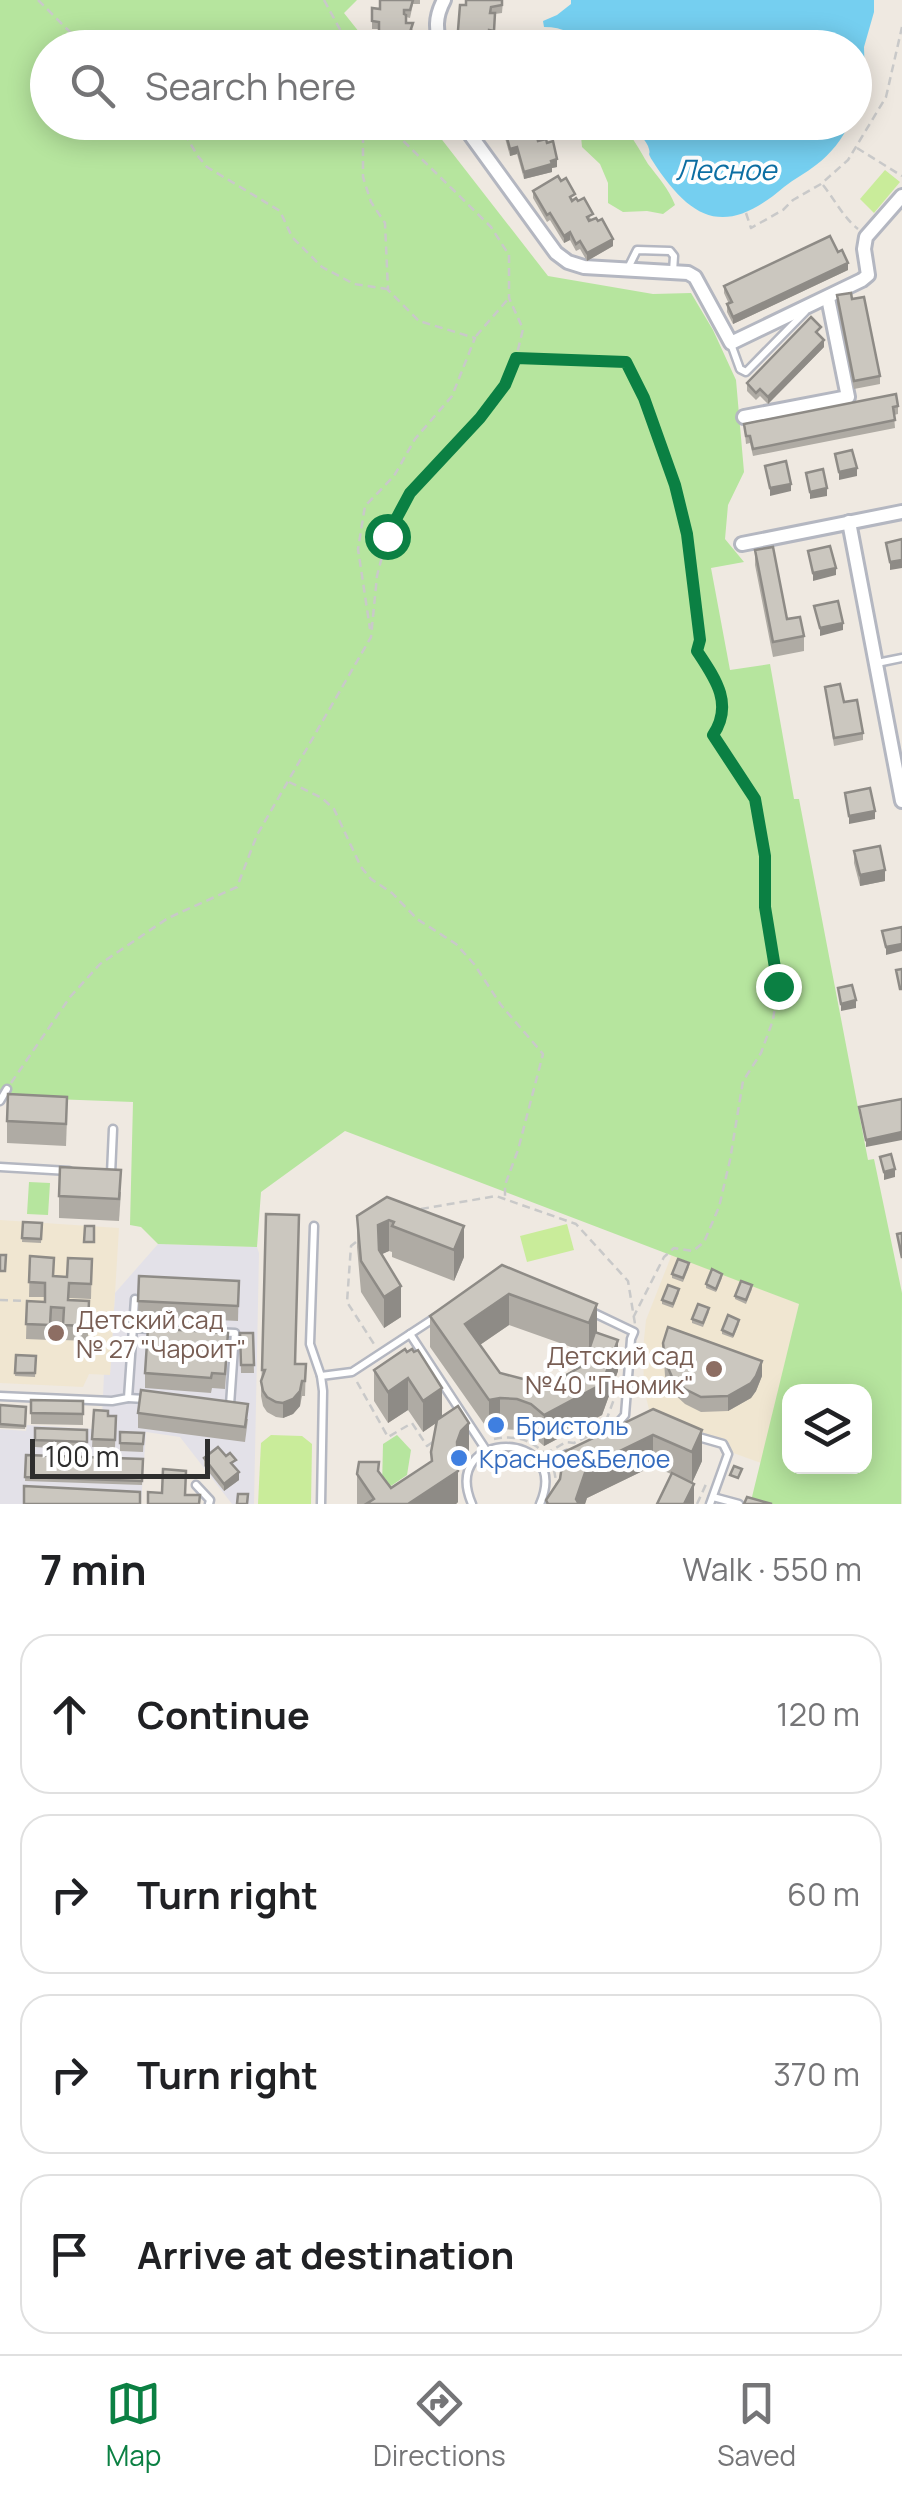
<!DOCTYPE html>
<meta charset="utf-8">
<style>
body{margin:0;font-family:Manrope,sans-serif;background:#f2f2f2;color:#202124}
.controls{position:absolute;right:30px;bottom:30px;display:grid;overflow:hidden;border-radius:20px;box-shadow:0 5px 25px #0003}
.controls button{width:90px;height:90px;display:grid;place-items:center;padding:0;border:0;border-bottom:2px solid #e0e0e0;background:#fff;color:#202124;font:50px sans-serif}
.scale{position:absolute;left:30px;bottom:25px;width:180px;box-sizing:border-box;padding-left:10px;border:5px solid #2e2e2e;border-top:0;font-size:28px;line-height:35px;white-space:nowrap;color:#2e2e2e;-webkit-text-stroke:8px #fff;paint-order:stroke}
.stop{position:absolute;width:30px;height:30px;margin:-22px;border:8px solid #0b8043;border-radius:50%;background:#fff}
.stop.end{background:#0b8043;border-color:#fff;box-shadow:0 2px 10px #0008}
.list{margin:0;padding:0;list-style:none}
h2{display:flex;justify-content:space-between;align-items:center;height:130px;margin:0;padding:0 40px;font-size:42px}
h2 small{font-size:32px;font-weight:400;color:#757577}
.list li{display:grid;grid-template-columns:65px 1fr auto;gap:30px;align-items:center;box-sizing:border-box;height:160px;margin:0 20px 20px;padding:0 20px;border:2px solid #e0e0e0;border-radius:30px}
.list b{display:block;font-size:38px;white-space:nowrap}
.list em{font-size:32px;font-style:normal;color:#757577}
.icon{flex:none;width:55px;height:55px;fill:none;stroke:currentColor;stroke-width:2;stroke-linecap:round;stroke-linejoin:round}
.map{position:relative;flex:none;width:902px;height:1504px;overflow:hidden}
.search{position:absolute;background:#fff;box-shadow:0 5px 25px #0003;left:30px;right:30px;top:30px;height:110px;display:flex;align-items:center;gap:25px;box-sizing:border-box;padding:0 35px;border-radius:55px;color:#757577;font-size:38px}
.sheet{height:850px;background:#fff}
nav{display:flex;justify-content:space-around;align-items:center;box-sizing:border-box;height:140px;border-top:2px solid #e0e0e0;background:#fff;font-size:28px;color:#757577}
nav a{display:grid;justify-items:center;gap:5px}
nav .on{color:#0b8043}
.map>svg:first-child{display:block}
</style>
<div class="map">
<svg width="902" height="1504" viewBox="0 0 902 1504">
<rect width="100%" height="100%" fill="#efe9e1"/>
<polygon fill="#e3e1e8" points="158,1244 257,1247 259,1253 254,1504 232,1504 180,1437 146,1432 141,1504 0,1504 0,1429 26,1431 27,1425 93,1429 102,1418 104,1374 110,1374 115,1293"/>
<g fill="#f0e6d1">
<polygon points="0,1220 119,1228 110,1375 89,1374 83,1387 0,1383"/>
<polygon points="672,1254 799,1304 761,1463 656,1425 650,1414 644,1388 643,1349 646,1320"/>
</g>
<g fill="#b6e59e" fill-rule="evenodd">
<path d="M0,0h357l-13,13 27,34 -323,1v74l381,1 119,153 105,18 38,-1 22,37 23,50 8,92 -16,33 -3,34 19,23 -33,6 19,102 40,-6 24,135h5l69,361 6,-1 28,134 -1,211h-135l-15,-3 48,-197 -454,-173 -84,61 -4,55 -99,-3 -17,-17 -11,-2 3,-123 -133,-5zM790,1392h74v74h-74z"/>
<path d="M577,123h44c11,13 18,26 27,41 10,13 21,25 27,41l-12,9 -16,-3 -24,1 -15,-9v-20l-8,-19 -18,-17 -2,-21z"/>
<polygon points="29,1182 50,1183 48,1215 27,1214"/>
<polygon points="397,1435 411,1450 407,1475 388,1488 382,1487 383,1444"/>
</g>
<g fill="#c9ec9a">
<polygon points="885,170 900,182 874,213 860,199"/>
<polygon points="567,1224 574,1250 527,1262 520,1236"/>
<polygon points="271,1435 302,1436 312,1444 311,1504 258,1504 261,1443"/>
</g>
<g fill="#75cff0">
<path d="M571,0h303v12l-10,35 1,36 -10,30 -1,-65 -265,-1c-15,-13 -25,-20 -45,-20l-1,-6 14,-6 14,-11z"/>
<path d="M627,123h223c-8,16 -19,31 -34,42 -10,8 -22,14 -32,22 -59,51 -93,34 -132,-27 -6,-10 0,-3 -4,-14 -4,-9 -14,-16 -21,-23z"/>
</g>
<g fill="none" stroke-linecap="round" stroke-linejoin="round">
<defs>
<g id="service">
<polyline points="628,268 637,250 670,251 674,256 673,272"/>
<polyline points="731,344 740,369 746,372 805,312"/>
<polyline points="877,663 902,658"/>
<polyline points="0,1101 7,1089"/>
<polyline points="0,1167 69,1171"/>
<polyline points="106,1174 111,1174 113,1129"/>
<polyline points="314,1226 310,1344 321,1376"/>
<polyline points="590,1311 634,1332 631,1339 625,1415 613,1429"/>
<polyline points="133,1328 151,1329"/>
<polyline points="174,1330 235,1333 230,1405 227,1405"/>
<polyline points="410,1334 486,1450"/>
<polyline points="0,1396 112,1401 128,1398 135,1299"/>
<polyline points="128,1398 145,1399"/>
<polyline points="695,1436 723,1444 728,1454 710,1504"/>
<polyline points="542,1468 567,1454"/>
<polyline points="196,1485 210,1500 209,1504"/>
<polyline points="713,1497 739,1504"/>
<polyline points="321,1504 323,1391 321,1376 352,1372 436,1317"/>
<path d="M472,1504c-33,-76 101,-76 68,0"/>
</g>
<g id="minor">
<path d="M442,48c-7,-18 -7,-31 2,-48"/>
<polyline points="461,122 556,253 568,262 584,267 688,273 695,277 731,343 862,280 868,275 864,249 866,237 902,196"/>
<polyline points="744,417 848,397 828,298"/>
<polyline points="849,522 902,801"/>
<polyline points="742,544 902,512"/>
</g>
</defs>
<use href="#service" stroke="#b4b7c1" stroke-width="11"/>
<use href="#minor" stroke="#b4b7c1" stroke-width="18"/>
<g stroke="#c9c9c9" stroke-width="2.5" stroke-dasharray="8 5" stroke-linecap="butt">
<polyline points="38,0 80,42 100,48"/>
<polyline points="324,0 350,48"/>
<polyline points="178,122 197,155 207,167 280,211 292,237 322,267 354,284 387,289"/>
<polyline points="363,122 363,177 371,202 385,223 388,290 419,321 475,338 452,396 415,439 394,476 365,506 358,549 370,629"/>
<polyline points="857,148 902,176"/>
<path d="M823,185c12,15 20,32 35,44"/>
<polyline points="746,213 751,228 783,210 793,200 821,184 848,160 886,97 902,27"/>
<polyline points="476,336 509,298"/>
<path d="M517,358l109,4c27,54 48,110 60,169 8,35 8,73 14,109l-3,11c17,26 37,55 16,84l42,64 10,57v51l13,79 -5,34 -12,33 -18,28 -13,79 -11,47 -15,35 -11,9 -19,-3 -10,9 -30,59"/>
<polyline points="289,782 322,798 334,809 361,867 371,879 392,893 417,919 456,944 474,964 501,1005 543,1054 518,1150 505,1185 505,1199"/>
<polyline points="11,1083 70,997 100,964 168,918 237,887 257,835 371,637 377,576 387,537 410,493 480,418 505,385 516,358 523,329 509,298 509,255 491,227 384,122"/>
<polyline points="421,1209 496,1196 576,1224 628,1281 635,1324"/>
<polyline points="356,1242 351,1246 347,1302 374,1344"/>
<polyline points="0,1300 28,1301"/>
<polyline points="357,1382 388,1437 412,1423 427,1446 433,1442"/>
<polyline points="606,1421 617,1391"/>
<path d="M494,1439c20,-4 37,0 51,15"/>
<polyline points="545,1454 566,1442 574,1443 603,1429"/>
<polyline points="554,1470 557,1486"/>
<polyline points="697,1504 707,1482"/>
</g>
<use href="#service" stroke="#fff" stroke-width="6"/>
<use href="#minor" stroke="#fff" stroke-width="12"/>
</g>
<g fill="#afaba4" fill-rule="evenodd">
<polygon points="380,0 420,0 420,4 413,4 410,18 406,17 406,23 413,30 383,42 379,42 379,29 372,29 372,21 380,9"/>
<polygon points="503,0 502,13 495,14 494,48 457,48 460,5"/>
<polygon points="490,122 539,122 543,140 557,167 552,168 552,172 524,179 517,154 510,156 503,131 493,134"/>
<polygon points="533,191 575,199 613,246 587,261 580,249 576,251 570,240 564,243 550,220 547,222 533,198"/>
<polygon points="848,270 733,324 727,312 727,304 729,304 724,293 724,286"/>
<polygon points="837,295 852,299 880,376 880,384 854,389 837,303"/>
<polygon points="820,335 824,347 768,404 760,396 756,400 747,391 747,383"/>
<polygon points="898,406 898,414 894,415 895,428 753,456 750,443 746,444 744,424"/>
<polygon points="755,550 787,619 804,636 804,651 773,657 755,565"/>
<polygon points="825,687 844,702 863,733 863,740 834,746"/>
<polygon points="854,851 885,881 860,886 854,863"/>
<polygon points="67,1119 66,1146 7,1143 7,1121"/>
<polygon points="121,1192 119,1221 59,1218 59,1196"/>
<polygon points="387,1197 464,1257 454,1281 392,1257 392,1252 389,1251 381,1254 401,1317 384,1328 361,1292 357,1247 357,1216"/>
<polygon points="266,1214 296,1364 306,1364 305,1396 302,1396 300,1406 293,1414 283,1418 276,1417 267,1412 263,1406 261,1396"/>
<polygon points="23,1222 42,1223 41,1243 22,1242"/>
<polygon points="30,1256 53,1276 67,1277 92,1259 91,1299 69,1298 69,1300 89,1301 88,1341 63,1340 63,1322 51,1322 50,1340 26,1339 27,1301 45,1302 45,1297 29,1297"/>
<path d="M502,1265l95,39v28l21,39 -16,44 -58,31 -13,-11 -14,-5 -17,-1 -11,2 -59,-84v-31zM509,1325l79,28 -4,12 -43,24 -41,-16 -20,-28z"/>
<polygon points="689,1267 683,1282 672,1278 672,1274"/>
<polygon points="139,1276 239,1281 238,1321 138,1316"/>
<polygon points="722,1278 716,1292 706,1288 706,1284"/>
<polygon points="752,1289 746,1304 735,1299 735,1296"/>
<polygon points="679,1293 673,1308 662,1304 662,1300"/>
<polygon points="709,1312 703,1327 692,1323 692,1319"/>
<polygon points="739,1324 733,1338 722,1334 722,1330"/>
<polygon points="240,1333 253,1333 254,1373 241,1373"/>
<polygon points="663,1343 762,1376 756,1391 751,1398 728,1411 701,1412 685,1404 672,1392 665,1376"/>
<polygon points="228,1348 225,1389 212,1388 211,1393 145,1388 145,1373"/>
<polygon points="405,1349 442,1416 469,1454 461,1462 458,1470 458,1502 456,1504 357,1504 357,1474 379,1472 391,1488 431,1462 436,1423 423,1432 408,1410 388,1423 374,1401 374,1370"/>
<polygon points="16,1355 36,1356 35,1377 15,1376"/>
<polygon points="31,1400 83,1401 83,1425 31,1424"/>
<polygon points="0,1405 26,1407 25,1429 0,1428"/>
<polygon points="653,1409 702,1461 692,1483 694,1504 671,1474 653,1466 587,1498 585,1504 546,1504 546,1500"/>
<polygon points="94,1410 108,1416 116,1416 115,1448 92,1447"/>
<polygon points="138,1413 248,1419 245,1442 138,1428"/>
<polygon points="35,1428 87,1430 87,1450 35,1447"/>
<polygon points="120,1432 144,1433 143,1452 120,1451"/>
<polygon points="26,1455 143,1459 142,1485 25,1481"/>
<polygon points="204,1458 236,1468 239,1480 224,1491 204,1466"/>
</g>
<g fill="#8e8b86">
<polygon points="503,123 503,131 493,134 493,126"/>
<polygon points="517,147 517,154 510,156 510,149"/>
<polygon points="557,159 557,167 552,168 552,172 524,179 524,172"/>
<polygon points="570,232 570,240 564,243 564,236"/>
<polygon points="613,239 613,246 587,261 587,253"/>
<polygon points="848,263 848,270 733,324 733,317"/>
<polygon points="824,340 824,347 768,404 768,397"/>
<polygon points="857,468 857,476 839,480 839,472"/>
<polygon points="791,484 791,491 770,496 770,488"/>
<polygon points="827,488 827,496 810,499 810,492"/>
<polygon points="902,560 902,568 890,570 890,562"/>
<polygon points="836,568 836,575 813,581 813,573"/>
<polygon points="843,623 843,630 820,636 820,628"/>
<polygon points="875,811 875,819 849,824 849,816"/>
<polygon points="885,870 885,881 860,886 860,875"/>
<polygon points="902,944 902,951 886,955 886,947"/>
<polygon points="856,1000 856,1008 841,1011 841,1004"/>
<polygon points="902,1132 902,1140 866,1147 866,1140"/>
<polygon points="895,1169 895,1177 884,1180 884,1172"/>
<polygon points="389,1220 389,1251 378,1256 378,1225"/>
<polygon points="464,1226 464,1257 454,1281 454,1250"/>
<polygon points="401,1286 401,1317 384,1328 384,1297"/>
<polygon points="509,1294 509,1325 465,1355 465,1324"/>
<polygon points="597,1304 597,1335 589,1354 589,1323"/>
<polygon points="618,1340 618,1371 602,1415 544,1446 544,1415"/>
<polygon points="762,1361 762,1376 756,1391 751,1398 728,1411 728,1396"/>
<polygon points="408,1378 408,1410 388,1423 388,1392"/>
<polygon points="302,1381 300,1406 293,1414 283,1418 283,1403"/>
<polygon points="442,1388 442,1419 423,1432 423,1401"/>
<polygon points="500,1398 500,1429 489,1431 489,1400"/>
<polygon points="469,1423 469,1454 461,1462 458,1472 458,1502 456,1504 408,1504 457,1442 461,1431"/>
<polygon points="702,1430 702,1461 692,1483 692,1452"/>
<polygon points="653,1435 653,1466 587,1498 585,1504 576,1504 576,1499 587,1467"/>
<polygon points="239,1472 239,1480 224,1491 224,1484"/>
<polygon points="694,1484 694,1504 684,1504"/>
</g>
<g fill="#cbc7bf" stroke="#8e8b86" stroke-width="2.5">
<polygon points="380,0 413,0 410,10 404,10 404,14 406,15 406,23 413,23 409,35 416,36 418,48 382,47 383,34 379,34 379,22 372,21 372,8 380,9"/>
<polygon points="466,0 502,0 502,5 491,7 490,13 495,13 494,31 489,30 488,38 494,38 493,46 457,43 460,5 466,5"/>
<polygon points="492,122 539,122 543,136 537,137 538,141 546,139 547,143 553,141 557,159 551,161 552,164 524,172 517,147 510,149 503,123 493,126"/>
<polygon points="558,176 561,181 566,178 575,194 570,197 572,201 576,198 578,201 584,198 593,214 587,217 589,221 596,218 598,221 602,219 613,239 587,253 580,241 576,244 570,232 564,236 550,213 547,215 533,191"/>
<polygon points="830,236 838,252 842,250 848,263 733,317 727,304 732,302 724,286"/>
<polygon points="851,293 852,299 864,297 880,376 854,381 837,295"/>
<polygon points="811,317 821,327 816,332 824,340 768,397 760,389 756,393 747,383"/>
<polygon points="896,394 898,406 893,407 895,420 753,449 750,436 746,436 744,424"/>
<polygon points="852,450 857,468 839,472 835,454"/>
<polygon points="786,461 791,484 770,488 765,466"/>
<polygon points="823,469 827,488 810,492 806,473"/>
<polygon points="902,539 902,560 890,562 886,543"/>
<polygon points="830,546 836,568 813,573 808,551"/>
<polygon points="773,547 787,619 800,617 804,636 773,642 755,550"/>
<polygon points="838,601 843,623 820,628 814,606"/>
<polygon points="840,684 844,702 857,700 863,733 834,738 825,687"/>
<polygon points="870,788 875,811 849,816 845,793"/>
<polygon points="880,846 885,870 860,875 854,851"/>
<polygon points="902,927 902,944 886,947 882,931"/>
<polygon points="902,969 902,989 900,989 896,970"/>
<polygon points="852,985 856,1000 841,1004 838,988"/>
<polygon points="8,1094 67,1097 66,1124 7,1121"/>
<polygon points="902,1099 902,1132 866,1140 859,1107"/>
<polygon points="891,1154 895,1169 884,1172 880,1157"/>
<polygon points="60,1167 121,1170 119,1199 59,1196"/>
<polygon points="387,1197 464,1226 454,1250 392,1226 394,1222 389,1220 378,1225 379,1250 401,1286 384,1297 361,1261 357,1216"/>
<polygon points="266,1214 299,1215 295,1364 306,1364 305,1381 302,1381 300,1391 293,1399 283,1403 276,1402 267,1397 263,1391 261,1381 265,1370 262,1370"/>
<polygon points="23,1222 42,1223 41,1239 22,1238"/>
<polygon points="85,1226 94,1226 94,1242 84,1242"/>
<polygon points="902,1233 902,1258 897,1234"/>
<polygon points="0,1255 6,1255 5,1271 0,1271"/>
<polygon points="30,1256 54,1258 53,1276 67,1277 68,1258 92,1259 91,1284 69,1283 68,1300 89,1301 88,1326 63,1325 64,1308 51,1307 50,1325 26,1324 27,1301 45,1302 45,1283 29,1282"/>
<polygon points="678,1259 689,1263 683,1278 672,1274"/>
<polygon points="502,1265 597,1304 589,1323 509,1294 465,1324 500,1373 527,1380 541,1389 584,1365 595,1332 618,1340 602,1384 544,1415 531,1404 517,1399 500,1398 489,1400 430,1316"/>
<polygon points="712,1269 722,1274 716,1289 706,1284"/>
<polygon points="139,1276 239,1281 238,1306 138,1301"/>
<polygon points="741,1281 752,1285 746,1300 735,1296"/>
<polygon points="668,1285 679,1289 673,1304 662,1300"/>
<polygon points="698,1304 709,1308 703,1323 692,1319"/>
<polygon points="728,1315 739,1320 733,1335 722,1330"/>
<polygon points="668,1327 762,1361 756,1376 751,1383 728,1396 701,1397 685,1389 672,1377 665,1361 663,1343"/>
<polygon points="148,1328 228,1333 225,1374 212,1373 211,1378 145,1373"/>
<polygon points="240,1333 253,1333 254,1365 241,1365"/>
<polygon points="405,1349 407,1352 412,1349 414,1352 418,1350 442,1388 423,1401 408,1378 388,1392 374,1370"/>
<polygon points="16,1355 36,1356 35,1373 15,1373"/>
<polygon points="141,1390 248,1404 245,1427 138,1413"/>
<polygon points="31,1400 83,1401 83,1414 31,1413"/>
<polygon points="0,1405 26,1407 25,1426 0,1424"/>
<polygon points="458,1406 469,1423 461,1431 457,1442 458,1471 408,1504 366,1504 374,1499 357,1474 359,1462 379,1462 378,1471 391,1488 432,1461 431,1452 437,1420"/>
<polygon points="653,1409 702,1430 692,1452 653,1435 587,1467 576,1499 579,1504 548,1504 546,1500 560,1479 564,1452"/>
<polygon points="94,1410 108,1411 108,1416 116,1416 115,1440 92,1439"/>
<polygon points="35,1428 87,1430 87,1442 35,1440"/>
<polygon points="120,1432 144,1433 143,1444 120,1443"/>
<polygon points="218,1447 226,1456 230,1453 236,1460 231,1463 239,1472 224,1484 204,1458"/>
<polygon points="26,1455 143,1459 142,1481 25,1477"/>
<polygon points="734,1466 742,1469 738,1478 730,1475"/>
<polygon points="163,1469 186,1471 185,1495 200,1495 199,1504 148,1504 148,1492 162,1493"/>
<polygon points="672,1473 694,1484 684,1504 657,1504"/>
<polygon points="24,1486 140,1492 140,1504 24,1504"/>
<polygon points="238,1494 248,1494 247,1504 237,1504"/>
<polygon points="747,1497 772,1504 744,1504"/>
</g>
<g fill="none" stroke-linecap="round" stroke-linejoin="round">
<path stroke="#0b8043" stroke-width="12" d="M387,536l23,-43 70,-75 25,-33 11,-27 110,4 18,36 31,87 12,49 13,106 -3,11c18,27 37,53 16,84l42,64 10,57v51l13,79"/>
</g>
<g fill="#8d6e63" stroke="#fff" stroke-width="4">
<circle cx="56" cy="1333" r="10"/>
<circle cx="714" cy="1369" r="10"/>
</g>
<g fill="#3f7fe0" stroke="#fff" stroke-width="4">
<circle cx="496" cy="1425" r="10"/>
<circle cx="459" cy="1458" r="10"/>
</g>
<g text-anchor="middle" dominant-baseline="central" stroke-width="8" stroke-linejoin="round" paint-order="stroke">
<g font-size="25" fill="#785e54" stroke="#fff" text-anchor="start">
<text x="76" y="1319">Детский сад<tspan x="76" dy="29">№ 27 "Чароит"</tspan></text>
<text x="694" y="1355" text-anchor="end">Детский сад<tspan x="694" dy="29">№40 "Гномик"</tspan></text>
</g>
<g font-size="25" fill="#366cbe" stroke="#fff" text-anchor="start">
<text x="516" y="1425">Бристоль</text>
<text x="479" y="1458">Красное&amp;Белое</text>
</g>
<g font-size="28" font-style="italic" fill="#0d6fa3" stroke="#fff">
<text x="726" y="169">Лесное</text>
</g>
</g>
</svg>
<div class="controls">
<button><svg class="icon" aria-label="layers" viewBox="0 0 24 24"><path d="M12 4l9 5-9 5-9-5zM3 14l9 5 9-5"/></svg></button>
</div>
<div class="scale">100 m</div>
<div class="stop" style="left:387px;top:536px"></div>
<div class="stop end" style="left:778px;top:986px"></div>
<div class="search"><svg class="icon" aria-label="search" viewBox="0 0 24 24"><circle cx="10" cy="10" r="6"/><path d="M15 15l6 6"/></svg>Search here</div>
</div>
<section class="sheet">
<h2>7 min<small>Walk · 550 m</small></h2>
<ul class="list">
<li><svg class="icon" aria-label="ahead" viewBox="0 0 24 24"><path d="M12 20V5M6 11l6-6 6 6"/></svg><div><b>Continue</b></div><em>120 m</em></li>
<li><svg class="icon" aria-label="right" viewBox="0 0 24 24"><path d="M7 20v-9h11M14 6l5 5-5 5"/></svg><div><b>Turn right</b></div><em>60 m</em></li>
<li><svg class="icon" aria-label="right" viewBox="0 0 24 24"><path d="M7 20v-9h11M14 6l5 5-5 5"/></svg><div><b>Turn right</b></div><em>370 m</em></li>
<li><svg class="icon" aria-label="arrive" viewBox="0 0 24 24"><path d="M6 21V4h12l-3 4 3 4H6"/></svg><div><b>Arrive at destination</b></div></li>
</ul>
</section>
<nav>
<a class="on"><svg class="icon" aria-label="map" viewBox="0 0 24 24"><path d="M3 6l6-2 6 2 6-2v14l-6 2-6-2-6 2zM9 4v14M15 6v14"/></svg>Map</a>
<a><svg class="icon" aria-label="directions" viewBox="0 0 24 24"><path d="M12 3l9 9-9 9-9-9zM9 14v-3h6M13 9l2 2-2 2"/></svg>Directions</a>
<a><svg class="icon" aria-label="saved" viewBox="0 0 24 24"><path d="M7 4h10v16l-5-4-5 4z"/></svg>Saved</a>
</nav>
